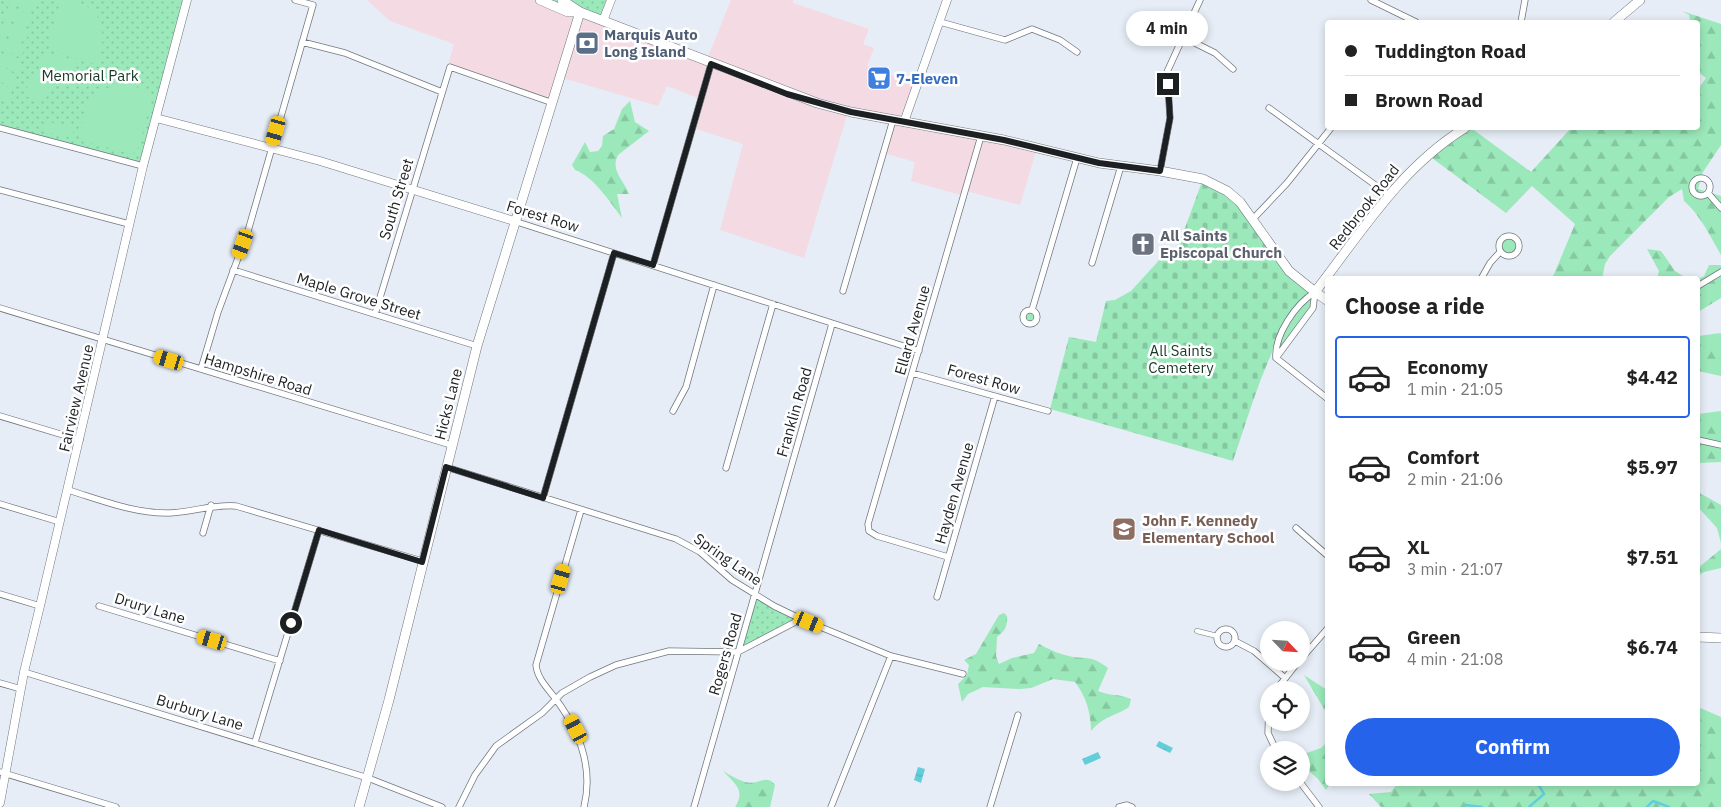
<!DOCTYPE html>
<meta charset="utf-8">
<style>
body{margin:0;font-family:"IBM Plex Sans",sans-serif;background:#f6f6f6;color:#222;height:100vh;display:flex;flex-direction:column;font-size:19px;white-space:nowrap}
*{box-sizing:border-box;margin:0}
p{font-size:16px;color:#767676}
.icon{flex:none;width:28px;height:28px;fill:none;stroke:currentColor;stroke-width:2;stroke-linecap:round;stroke-linejoin:round}
.map{position:relative;flex:1;overflow:hidden}
.sheet{position:absolute;left:1325px;top:276px;width:375px;height:510px;display:flex;flex-direction:column;background:#fff;border-radius:5px;box-shadow:0 2px 8px #0003}
.sheet>*{flex:none}
.hud{position:absolute;left:1325px;top:20px;width:375px;height:110px;border-radius:5px;box-shadow:0 2px 8px #0003;display:grid;align-content:center;height:110px;padding:0 20px;background:#fff}
.needle{width:32px;rotate:115deg}
.fabs{position:absolute;left:1260px;top:621px;display:grid;gap:10px}
.fabs a{display:grid;place-items:center;width:50px;height:50px;border-radius:50%;background:#fff;box-shadow:0 2px 8px #0003;font-size:25px}
.end{position:absolute;width:22px;height:22px;margin:-11px;border:6px solid #1d2023;background:#fff;box-shadow:0 0 0 2px #fff}
.from{border-radius:50%}
.bubble{position:absolute;height:35px;border-radius:18px;background:#fff;box-shadow:0 2px 8px #0003;font-size:16px;font-weight:800;line-height:35px;text-align:center}
.car{position:absolute;width:15px;height:30px;margin:-15px -8px;border-radius:6px;box-shadow:0 0 4px 1px #0007;background:linear-gradient(#f5c518 24%,#345 0 40%,#f5c518 0 76%,#345 0 86%,#f5c518 0)}
.hud b{display:flex;align-items:center;gap:18px;height:48px;font-size:19px}
.hud b+b{border-top:1px solid #e0e0e0}
.hud i{width:12px;height:12px;background:#222}
ul{padding:0;list-style:none}
li{display:flex;align-items:center;gap:15px;height:82px;margin:0 10px 8px;padding:0 10px;border:2px solid transparent;border-radius:5px}
li div{flex:1}
li b{display:block;font-size:19px}
li em{font-style:normal;font-weight:800}
li.selected{border-color:#2563eb}
li>.icon{width:45px;height:45px;stroke-width:1.5}
h2{padding:0 20px;font-size:22px;line-height:60px}
.button{display:flex;gap:10px;margin-top:auto;padding:10px 20px}
.button a{flex:1;height:58px;border-radius:30px;background:#2563eb;color:#fff;font-size:20px;font-weight:800;line-height:58px;text-align:center}
.map>svg:first-child{display:block}
.commercial{fill:#f4dae3}
.grass{fill:url(#grass-tufts)}
.forest{fill:url(#forest-firs)}
.cemetery{fill:url(#cemetery-stones)}
.park{fill:url(#park-dots)}
.pitch{fill:#9be8ba}
.water{fill:url(#water-ripples)}
.lines{fill:none;stroke-linecap:round;stroke-linejoin:round}
.stream{stroke:#62ceda;stroke-width:2.5}
.pedestrian-casing{stroke:#71777f;stroke-width:5.5}
.minor-casing{stroke:#71777f;stroke-width:7}
.tertiary-casing{stroke:#71777f;stroke-width:9}
.secondary-casing{stroke:#71777f;stroke-width:10}
.primary-casing{stroke:#71777f;stroke-width:10}
.pedestrian{stroke:#fff;stroke-width:4.5}
.minor{stroke:#fff;stroke-width:5.5}
.tertiary{stroke:#fff;stroke-width:8}
.secondary{stroke:#fff;stroke-width:9}
.primary{stroke:#fff;stroke-width:9}
.route{stroke:#1d2023;stroke-width:6}
.labels{text-anchor:middle;dominant-baseline:central;stroke-width:5;stroke-linejoin:round;paint-order:stroke}
.service-label{font-size:15px;font-weight:bold;fill:#4e5e75;stroke:#fff;text-anchor:start}
.park-label{font-size:15px;fill:#173926;stroke:#fff}
.shop-label{font-size:15px;font-weight:bold;fill:#366cbe;stroke:#fff;text-anchor:start}
.street-label{font-size:15px;fill:#1d2023;stroke:#fff}
.worship-label{font-size:15px;font-weight:bold;fill:#5b616d;stroke:#fff;text-anchor:start}
.education-label{font-size:15px;font-weight:bold;fill:#785e54;stroke:#fff;text-anchor:start}
</style>
<div class="map">
<svg width="1721" height="807" viewBox="0 0 1721 807">
<defs>
<pattern id="grass-tufts" width="24" height="20" patternUnits="userSpaceOnUse" patternTransform="scale(1.25)"><rect width="24" height="20" fill="#9be8ba"/><path d="M3 7l-1-3M5 7V3M7 7l1-3M15 17l-1-3M17 17v-4M19 17l1-3" fill="none" stroke="#85c7a0"/></pattern>
<pattern id="forest-firs" width="22" height="20" patternUnits="userSpaceOnUse" patternTransform="scale(1.25)"><rect width="22" height="20" fill="#9be8ba"/><path d="M5 1l3.5 6h-7zM16 11l3.5 6h-7z" fill="#85c7a0"/></pattern>
<pattern id="cemetery-stones" width="16" height="16" patternUnits="userSpaceOnUse" patternTransform="scale(1.25)"><rect width="16" height="16" fill="#9be8ba"/><path d="M2 7V4a2 2 0 0 1 4 0v3zM10 15v-3a2 2 0 0 1 4 0v3z" fill="#85c7a0"/></pattern>
<pattern id="park-dots" width="8" height="8" patternUnits="userSpaceOnUse" patternTransform="scale(1.25)"><rect width="8" height="8" fill="#9be8ba"/><path d="M2 2h.1M6 6h.1" fill="none" stroke="#85c7a0" stroke-width="1.8" stroke-linecap="round"/></pattern>
<pattern id="water-ripples" width="26" height="14" patternUnits="userSpaceOnUse" patternTransform="scale(1.25)"><rect width="26" height="14" fill="#62ceda"/><path d="M2 4q2-2 4 0t4 0M15 11q2-2 4 0t4 0" fill="none" stroke="#55b1bb"/></pattern>
</defs>
<rect width="100%" height="100%" fill="#e6edf6"/>
<path class="commercial" d="M367,0H549L706,62L731,0H793V3L869,29L863,44L874,48L867,66L917,85L904,121L1037,148L1020,205L966,191L964,196L911,181L915,162L884,153L893,120L848,112L804,258L720,230L743,144L693,128L701,99L667,86L658,106L559,77L550,102L448,65L454,44L390,21Z"/>
<path class="grass" d="M1500 246a9 9 0 1 1 18 0a9 9 0 1 1-18 0Z
M1313,295L1311,308L1277,355L1281,337L1307,299Z
M1024 317a6 6 0 1 1 12 0a6 6 0 1 1-12 0Z"/>
<path class="forest" d="M1682,11L1721,24V145L1703,172L1698,189L1721,196V255C1710,236 1701,216 1684,201L1682,189L1669,197L1610,256L1605,264L1602,279H1552L1575,224L1532,186L1506,213L1428,155L1465,128H1471L1531,172L1571,128H1698V89L1706,78L1698,72C1698,58 1698,45 1700,31H1698V22H1688L1690,20L1689,15Z
M630,101L635,122L649,131L618,155C610,171 624,180 629,194H617L622,218C611,203 593,176 575,170L572,165L585,142L590,152L598,151L602,146L603,136L614,129L622,109Z
M1647,249L1661,251L1675,271L1688,279H1657L1659,271Z
M1709,265H1721V298L1698,312V279L1704,276Z
M1721,333V376L1698,371V336Z
M1721,411V462L1698,463V414Z
M1698,492L1721,505V543L1717,528L1698,507Z
M1721,549V568L1704,572L1698,576V568Z
M1004,613L1007,616C1008,626 1004,632 997,637L996,656L999,664L1012,658L1034,653L1039,644C1047,648 1056,653 1065,655C1085,661 1089,653 1108,668L1098,691C1110,696 1120,694 1131,699L1129,707C1114,717 1105,715 1091,731C1091,713 1086,696 1075,682L1053,679L1031,688L1020,689L983,687L968,694L962,702L958,684L967,675L969,665L964,660L976,654L999,615Z
M1304,675L1327,690V714Z
M1698,707L1721,717V807H1381L1369,794L1391,792L1397,784H1698Z
M1327,742L1328,784H1330L1326,790L1318,779L1301,764V755L1321,748Z
M723,771C730,775 738,780 745,782C757,786 766,773 775,785L770,807H735C746,790 735,784 723,771Z"/>
<path class="cemetery" d="M1203,179L1227,192L1284,266L1315,292C1275,317 1249,416 1233,461L1050,409L1069,337L1096,342L1106,301L1115,300L1131,291L1163,256L1178,247Z"/>
<path class="park" d="M0,0H187L143,166L0,128Z
M549,0H611L603,21Z
M756,597L775,610L796,618L741,649Z"/>
<path class="pitch" d="M10,0H38L35,11L9,4Z
M61,0C101,0 111,32 96,64L51,50L48,41Z
M8,7L34,15L30,27L5,19Z
M4,22L30,29L26,41L0,34Z
M0,37L25,44L22,56L0,50Z
M44,52L76,60L70,84L51,79L45,102L25,96L31,74L38,75Z
M0,53L21,59L18,71L0,66Z
M0,69L17,74L13,86L0,82Z
M0,85L13,88L9,100L0,97Z
M123,85L141,88L152,96L139,147L132,154L79,140C84,108 86,88 123,85Z
M45,121L74,128L72,138L43,131Z"/>
<path class="water" d="M1159,741L1173,748L1170,753L1156,746Z
M1098,752L1101,758L1085,765L1082,759Z
M918,767L925,769L921,783L914,780Z"/>
<g class="lines">
<path class="stream" d="M1466,805L1482,807
M1529,807L1544,794L1538,784
M1647,807L1653,801L1669,807"/>
<g class="pedestrian-casing">
<path id="pedestrian" d="M1197,631L1217,636"/>
</g>
<g class="minor-casing">
<path id="minor" d="M1371,0L1416,22
M940,22L1005,40L1032,29L1060,40L1077,52
M1521,22L1525,0
M1183,37L1215,53L1233,69
M302,42L345,53L442,92
M1269,108L1389,195
M0,128L143,166
M1160,171L1170,118L1167,72L1200,0
M1692 187a9 9 0 1 1 18 0a9 9 0 1 1-18 0Z
M0,190L129,224
M1708,193L1721,208
M1253,219L1287,183L1331,128
M514,221L919,351
M1499 246a10 10 0 1 1 20 0a10 10 0 1 1-20 0Z
M1092,263L1121,166
M653,265L711,64
M233,270L477,346
M1481,279L1490,263L1500,252
M1698,286L1721,272
M843,291L893,120
M1315,292C1296,304 1274,335 1276,358L1328,399
M0,308L451,445
M1023 317a7 7 0 1 1 14 0a7 7 0 1 1-14 0Z
M1032,310L1077,158
M375,314L450,67L550,102
M1276,358L1313,308L1315,292
M201,369L218,312L248,231L313,5L295,0
M912,373L1048,411
M673,411L686,387L714,285
M0,416L80,440
M1698,440L1721,445
M446,467L676,539L700,552L732,580L774,606L801,619L891,656L963,674
M726,468L773,304
M68,490C101,500 135,514 170,513C193,512 213,504 236,506L422,561
M543,498L614,253
M0,504L60,522
M581,510L536,665C537,678 548,689 555,698C579,730 594,766 584,807
M1296,528L1328,556
M203,533L211,505
M948,557L877,536L869,531L868,524L981,136
M0,594L40,606
M937,597L995,396
M99,606L280,661
M1217 638a9 9 0 1 1 18 0a9 9 0 1 1-18 0Z
M1235,641L1254,651L1285,678
M1301,659L1328,628
M24,672L368,778L442,807
M0,683L21,689
M1276,690L1298,662
M1269,706L1268,733L1276,750
M255,742L319,530
M0,772L116,807
M1300,782L1319,807
M459,807L475,775L496,746L542,713L562,693L590,677L616,665L669,651L738,652L801,619
M694,807L832,324
M831,807L891,656
M990,807L1018,715
M1119,807L1127,805L1132,807"/>
</g>
<g class="tertiary-casing">
<path id="tertiary" d="M603,21L611,0
M156,118L320,161L514,221
M904,122L947,0
M0,803L24,672L40,606L143,166L187,0"/>
</g>
<g class="secondary-casing">
<path id="secondary" d="M1614,22L1640,0
M1328,301L1315,292C1361,233 1400,168 1465,128
M1698,637L1721,638
M359,807L389,700L477,346L580,12"/>
</g>
<g class="primary-casing">
<path id="primary" d="M540,0L568,12H580
M562,0L580,12L817,103L851,112L1004,140L1099,163L1160,171L1203,179L1227,191L1240,202L1289,271L1315,292"/>
</g>
<use href="#pedestrian" class="pedestrian"/>
<use href="#minor" class="minor"/>
<use href="#tertiary" class="tertiary"/>
<use href="#secondary" class="secondary"/>
<use href="#primary" class="primary"/>
</g>
<g class="lines">
<path class="route" d="M291,623L319,530L422,562L446,467L543,498L614,253L653,265L711,64L787,94L851,112L1004,140L1099,163L1160,171L1170,118L1168,84"/>
</g>
<defs>
<g id="bank-square" transform="scale(1.25)"><rect x="-9" y="-9" width="18" height="18" rx="4" fill="#5c6f8a" stroke="#fff"/><path d="M-6-4H6V4H-6ZM0-2.3a2.3 2.3 0 1 0 0 4.6a2.3 2.3 0 1 0 0-4.6Z" fill="#fff"/></g>
<g id="supermarket-square" transform="scale(1.25)"><rect x="-9" y="-9" width="18" height="18" rx="4" fill="#3f7fe0" stroke="#fff"/><path d="M-6-5.5h2.5l.6 2H6L4.5 2H-2.5L-4.4-4H-6ZM-1.5 3.2a1.3 1.3 0 1 0 .1 0ZM3 3.2a1.3 1.3 0 1 0 .1 0Z" fill="#fff"/></g>
<g id="church-square" transform="scale(1.25)"><rect x="-9" y="-9" width="18" height="18" rx="4" fill="#6b7280" stroke="#fff"/><path d="M-1.2-6h2.4v3.5h3.3v2.4h-3.3V6h-2.4V-.1h-3.3v-2.4h3.3Z" fill="#fff"/></g>
<g id="school-square" transform="scale(1.25)"><rect x="-9" y="-9" width="18" height="18" rx="4" fill="#8d6e63" stroke="#fff"/><path d="M0-5L7-2L0 1L-7-2ZM-4 1L0 2.5L4 1V4Q0 6-4 4Z" fill="#fff"/></g>
</defs>
<g fill-rule="evenodd">
<use href="#bank-square" x="587" y="43"/>
<use href="#supermarket-square" x="879" y="78"/>
<use href="#church-square" x="1143" y="244"/>
<use href="#school-square" x="1124" y="529"/>
</g>
<g class="labels">
<g class="service-label">
<text x="604" y="34">Marquis Auto<tspan x="604" dy="17">Long Island</tspan></text>
</g>
<g class="park-label">
<text x="90" y="75">Memorial Park</text>
<text x="1181" y="350">All Saints<tspan x="1181" dy="17">Cemetery</tspan></text>
</g>
<g class="shop-label">
<text x="896" y="78">7-Eleven</text>
</g>
<g class="street-label">
<text transform="translate(396 199) rotate(-73)">South Street</text>
<text transform="translate(1364 207) rotate(-52)">Redbrook Road</text>
<text transform="translate(543 216) rotate(17)">Forest Row</text>
<text transform="translate(359 296) rotate(17)">Maple Grove Street</text>
<text transform="translate(912 330) rotate(-74)">Ellard Avenue</text>
<text transform="translate(258 374) rotate(17)">Hampshire Road</text>
<text transform="translate(984 379) rotate(16)">Forest Row</text>
<text transform="translate(76 398) rotate(-77)">Fairview Avenue</text>
<text transform="translate(448 404) rotate(-76)">Hicks Lane</text>
<text transform="translate(794 412) rotate(-74)">Franklin Road</text>
<text transform="translate(954 493) rotate(-74)">Hayden Avenue</text>
<text transform="translate(728 559) rotate(35)">Spring Lane</text>
<text transform="translate(150 608) rotate(17)">Drury Lane</text>
<text transform="translate(725 654) rotate(-74)">Rogers Road</text>
<text transform="translate(200 712) rotate(17)">Burbury Lane</text>
</g>
<g class="worship-label">
<text x="1160" y="235">All Saints<tspan x="1160" dy="17">Episcopal Church</tspan></text>
</g>
<g class="education-label">
<text x="1142" y="520">John F. Kennedy<tspan x="1142" dy="17">Elementary School</tspan></text>
</g>
</g>
</svg>
<div class="fabs">
<a><svg class="needle" viewBox="-14 -14 28 28"><path d="M0-13l5 13h-10z" fill="#e53935"/><path d="M0 13l5-13h-10z" fill="#767676"/></svg></a>
<a><svg class="icon" aria-label="locate" viewBox="0 0 24 24"><circle cx="12" cy="12" r="6"/><path d="M12 2v4M12 18v4M2 12h4M18 12h4"/></svg></a>
<a><svg class="icon" aria-label="layers" viewBox="0 0 24 24"><path d="M12 4l9 5-9 5-9-5zM3 14l9 5 9-5"/></svg></a>
</div>
<i class="end from" style="left:291px;top:623px"></i>
<i class="end" style="left:1168px;top:84px"></i>
<div class="bubble" style="left:1126px;top:11px;width:82px">4 min</div>
<i class="car" style="left:276px;top:131px;rotate:196deg"></i>
<i class="car" style="left:243px;top:244px;rotate:200deg"></i>
<i class="car" style="left:169px;top:360px;rotate:287deg"></i>
<i class="car" style="left:561px;top:579px;rotate:16deg"></i>
<i class="car" style="left:809px;top:622px;rotate:112deg"></i>
<i class="car" style="left:212px;top:640px;rotate:287deg"></i>
<i class="car" style="left:576px;top:729px;rotate:332deg"></i>
<div class="hud">
<b><i class="from"></i>Tuddington Road</b>
<b><i></i>Brown Road</b>
</div>
<section class="sheet">
<h2>Choose a ride</h2>
<ul>
<li class="selected"><svg class="icon" aria-label="car" viewBox="0 0 24 24"><path d="M5 17H2v-5l4-1 3-4h7l3 4 3 1v5h-3M9 17h6M6 11h13"/><circle cx="7" cy="17" r="2"/><circle cx="17" cy="17" r="2"/></svg><div><b>Economy</b><p>1 min · 21:05</p></div><em>$4.42</em></li>
<li><svg class="icon" aria-label="car" viewBox="0 0 24 24"><path d="M5 17H2v-5l4-1 3-4h7l3 4 3 1v5h-3M9 17h6M6 11h13"/><circle cx="7" cy="17" r="2"/><circle cx="17" cy="17" r="2"/></svg><div><b>Comfort</b><p>2 min · 21:06</p></div><em>$5.97</em></li>
<li><svg class="icon" aria-label="car" viewBox="0 0 24 24"><path d="M5 17H2v-5l4-1 3-4h7l3 4 3 1v5h-3M9 17h6M6 11h13"/><circle cx="7" cy="17" r="2"/><circle cx="17" cy="17" r="2"/></svg><div><b>XL</b><p>3 min · 21:07</p></div><em>$7.51</em></li>
<li><svg class="icon" aria-label="car" viewBox="0 0 24 24"><path d="M5 17H2v-5l4-1 3-4h7l3 4 3 1v5h-3M9 17h6M6 11h13"/><circle cx="7" cy="17" r="2"/><circle cx="17" cy="17" r="2"/></svg><div><b>Green</b><p>4 min · 21:08</p></div><em>$6.74</em></li>
</ul>
<div class="button"><a>Confirm</a></div>
</section>
</div>
